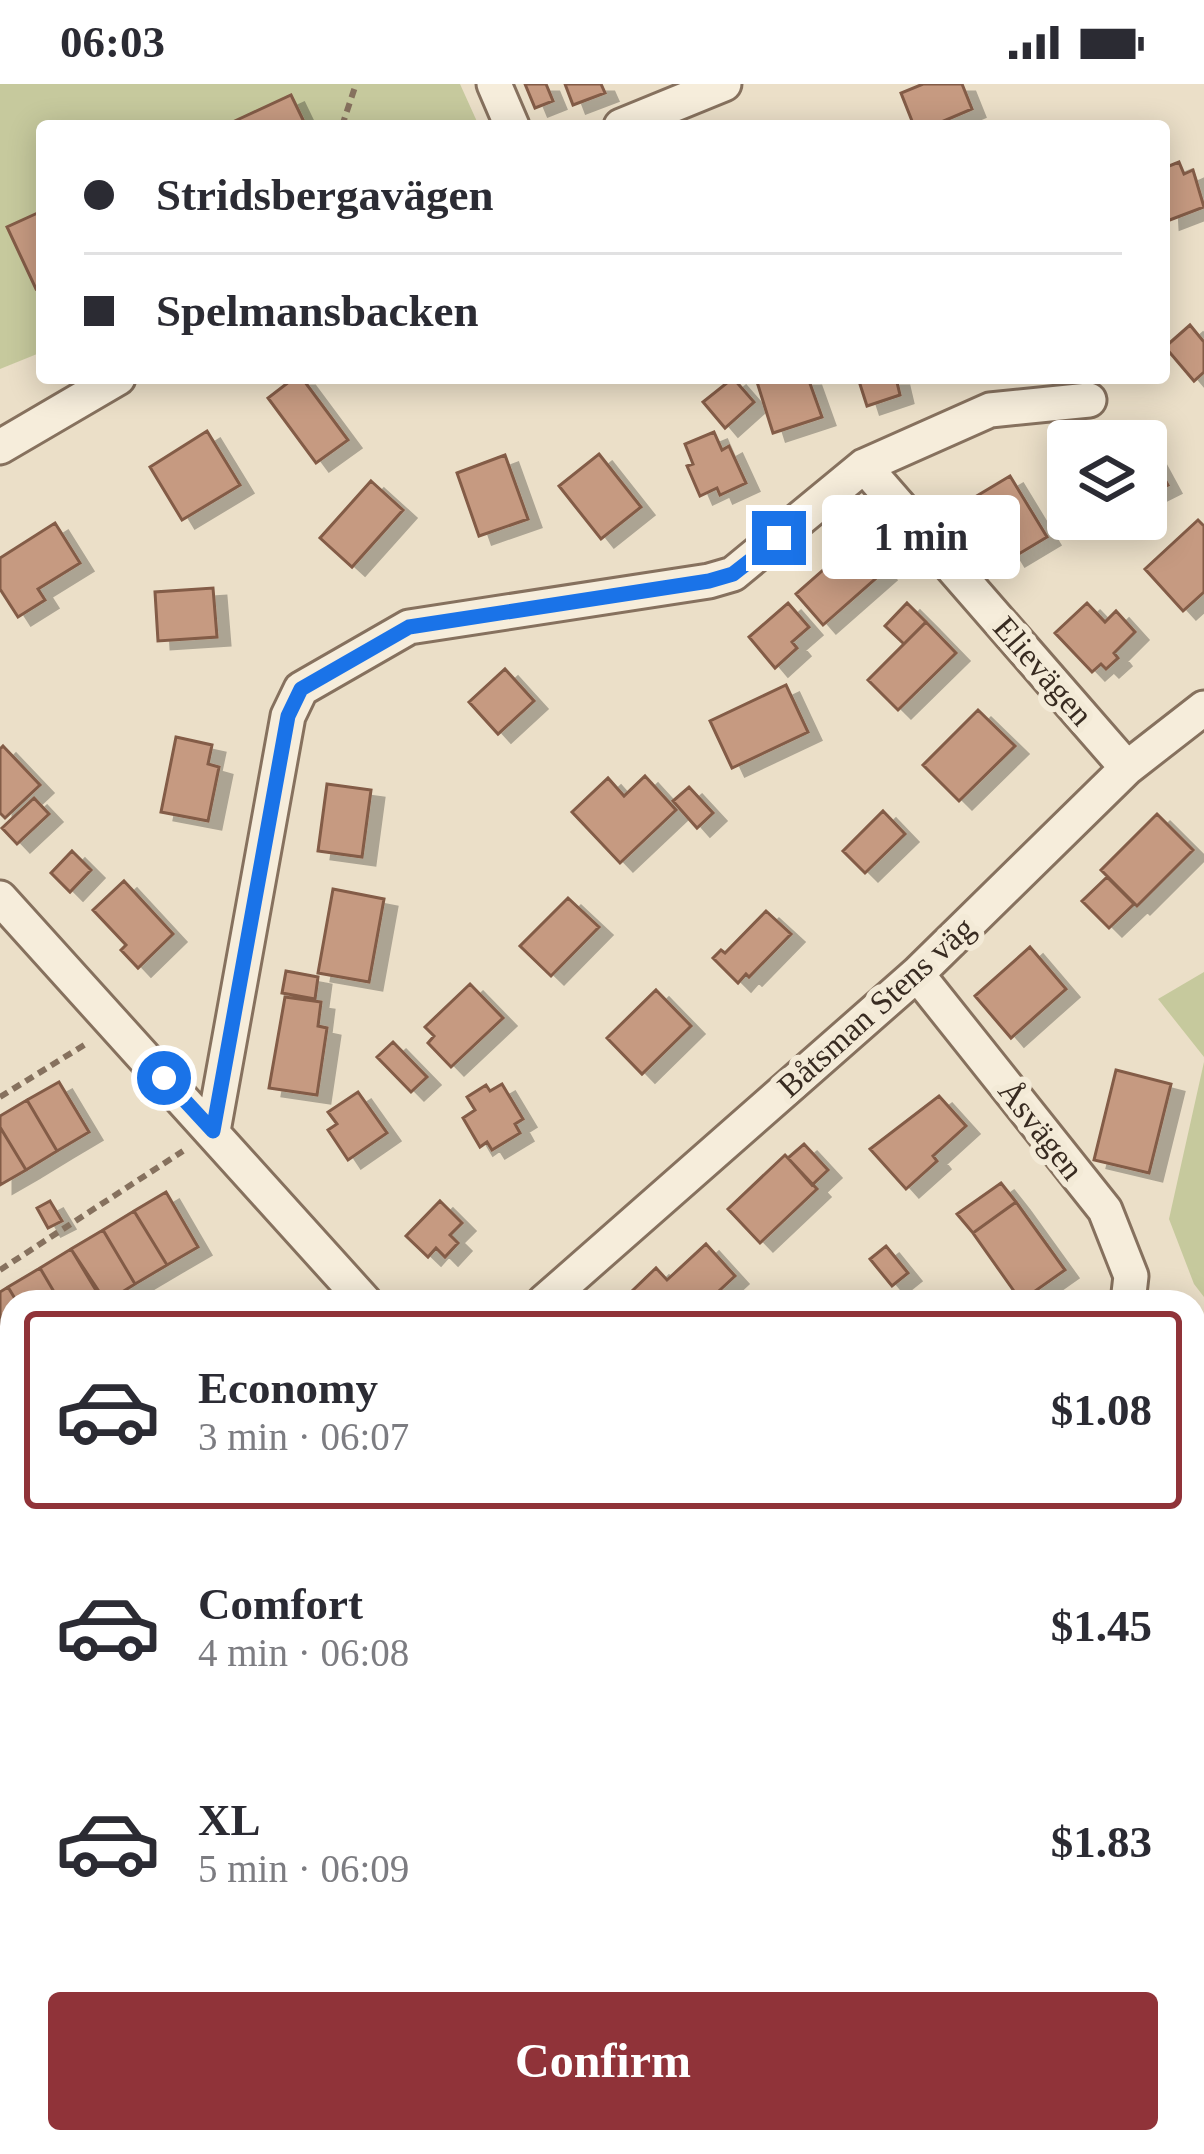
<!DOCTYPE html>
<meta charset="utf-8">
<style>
body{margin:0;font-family:Georgia,serif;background:#f7f7f7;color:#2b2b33;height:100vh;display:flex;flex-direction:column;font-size:45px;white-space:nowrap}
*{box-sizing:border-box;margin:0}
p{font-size:39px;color:#7c7c81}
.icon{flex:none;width:66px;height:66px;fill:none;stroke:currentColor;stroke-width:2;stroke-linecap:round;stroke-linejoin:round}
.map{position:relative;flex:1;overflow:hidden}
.details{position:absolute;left:0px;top:1206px;width:1206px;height:864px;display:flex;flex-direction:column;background:#fff;border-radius:36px 36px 0 0;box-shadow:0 6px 30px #0003}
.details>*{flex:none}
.guide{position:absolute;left:36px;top:36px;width:1134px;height:264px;border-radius:12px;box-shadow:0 6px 30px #0003;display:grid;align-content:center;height:264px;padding:0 48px;background:#fff}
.controls{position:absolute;left:1047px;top:336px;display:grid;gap:24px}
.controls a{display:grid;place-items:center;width:120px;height:120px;border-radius:12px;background:#fff;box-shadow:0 6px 30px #0003;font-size:60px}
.end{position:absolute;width:54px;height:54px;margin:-27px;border:15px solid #1a73e8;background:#fff;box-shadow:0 0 0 6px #fff}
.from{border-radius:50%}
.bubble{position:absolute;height:84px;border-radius:12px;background:#fff;box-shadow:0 6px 30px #0003;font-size:39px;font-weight:700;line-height:84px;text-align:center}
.guide b{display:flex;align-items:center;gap:42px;height:114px;font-size:45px}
.guide b+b{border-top:3px solid #e1e1e2}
.guide i{width:30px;height:30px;background:#2b2b33}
ul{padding:21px 0 0;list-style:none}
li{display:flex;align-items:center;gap:36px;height:198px;margin:0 24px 18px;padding:0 24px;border:6px solid transparent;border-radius:12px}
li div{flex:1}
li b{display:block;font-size:45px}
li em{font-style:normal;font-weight:700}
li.on{border-color:#903339}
li>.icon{width:108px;height:108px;stroke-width:1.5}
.primary-button{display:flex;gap:24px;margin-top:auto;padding:24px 48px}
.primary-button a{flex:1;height:138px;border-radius:12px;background:#903339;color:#fff;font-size:48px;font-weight:700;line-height:138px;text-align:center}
.status{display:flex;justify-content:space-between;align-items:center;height:84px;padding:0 60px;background:#fff;direction:ltr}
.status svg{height:33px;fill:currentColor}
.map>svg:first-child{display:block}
.green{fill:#c6c99d}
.building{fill:#c69a81;stroke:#835b46;stroke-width:3;filter:url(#shadow)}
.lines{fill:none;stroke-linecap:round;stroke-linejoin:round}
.minor-casing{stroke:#86715e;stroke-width:39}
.path{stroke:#86715e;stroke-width:6;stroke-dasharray:9 6;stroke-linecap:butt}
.minor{stroke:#f6eddb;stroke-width:33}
.route{stroke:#1a73e8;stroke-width:15}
.labels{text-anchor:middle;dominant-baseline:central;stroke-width:12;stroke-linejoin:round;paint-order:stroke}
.street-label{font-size:33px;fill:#382b21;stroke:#f3ead7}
</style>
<div class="status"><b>06:03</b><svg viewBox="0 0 49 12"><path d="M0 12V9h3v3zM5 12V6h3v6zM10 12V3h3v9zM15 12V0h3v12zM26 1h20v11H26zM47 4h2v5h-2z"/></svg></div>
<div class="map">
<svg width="1204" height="2070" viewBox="0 0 1204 2070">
<defs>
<filter id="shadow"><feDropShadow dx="13" dy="8" stdDeviation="0" flood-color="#0004"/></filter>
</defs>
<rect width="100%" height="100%" fill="#ebdfc8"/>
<path class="green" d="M0,0H460L479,42H42V268L0,285Z
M1204,888V973L1158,915Z
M1204,978V1213L1194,1200L1169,1135Z
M1194,1526L1204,1527V1702L1194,1695Z"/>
<path class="building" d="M525,0H546L553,17L535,24Z
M565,0H601L605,9L573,21Z
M923,0H962L972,25L932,42H914L901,9Z
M291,11L306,42H224Z
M1179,78L1184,90L1193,86L1204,123L1167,137L1164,84Z
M42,127V202L36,205L7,143Z
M1190,241L1204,258V288L1194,297L1165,263Z
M294,294H302L348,356L316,379L268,314Z
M733,294L754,318L725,344L703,318Z
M768,294H808L822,333L773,349L757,298Z
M858,294H896L900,311L867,322Z
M207,347L240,401L182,436L150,383Z
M714,348L722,366L729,362L746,399L720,411L717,404L700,412L687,382L693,380L685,360Z
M1150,368L1168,401L1146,412V371Z
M599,370L641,423L601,455L559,402Z
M505,371L528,435L479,452L457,389Z
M1010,392L1047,453L1012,474L975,413Z
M371,397L403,426L352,483L320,454Z
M1198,436L1204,442V508L1183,527L1145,485Z
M55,439L80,479L38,505L45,516L18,533L0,505V474Z
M856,457L883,488L823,541L796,510Z
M213,504L217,553L158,557L155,508Z
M788,519L809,543L792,558L797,564L775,584L749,553Z
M907,519L926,538L904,560L885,542Z
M1087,519L1105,538L1116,527L1135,548L1114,569L1118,574L1106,585L1101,580L1092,588L1055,549Z
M926,538L956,569L898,626L868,596Z
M505,585L534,617L498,650L469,618Z
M786,601L808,648L732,684L710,637Z
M978,626L1015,662L959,717L923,681Z
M176,653L212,661L208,680L219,683L208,737L161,728Z
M3,662L40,701L5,734L0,729V665Z
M645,692L676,726L620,779L572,728L608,694L624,712Z
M327,700L371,706L362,773L318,767Z
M689,703L713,729L697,744L673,717Z
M34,714L49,730L17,760L2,744Z
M883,727L905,750L865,789L843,767Z
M1157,730L1193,766L1137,822L1101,786Z
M72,767L91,786L70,808L51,789Z
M1107,793L1134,820L1109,844L1082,817Z
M124,797L173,850L138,884L121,866L126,861L93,826Z
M333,805L384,815L369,898L318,889Z
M568,814L599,843L551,892L520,862Z
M766,827L791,850L749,893L746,890L738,899L713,874L721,866L725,869Z
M1030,863L1066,905L1011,954L975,912Z
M286,887L318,893L315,915L282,909Z
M470,900L503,934L451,983L428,959L434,952L425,943Z
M656,906L691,942L642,990L607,954Z
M285,913L321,918L318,942L327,944L317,1011L269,1004Z
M393,958L427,993L411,1008L377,973Z
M1116,986L1171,1000L1149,1089L1094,1076Z
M59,998L89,1048L57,1067L27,1016Z
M502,1000L523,1035L515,1040L520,1049L492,1066L487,1058L480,1063L463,1034L475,1026L467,1013L486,1001L490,1007Z
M358,1008L387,1049L348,1076L328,1046L337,1040L328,1028Z
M939,1012L966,1042L933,1072L937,1077L906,1105L870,1065Z
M27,1016L57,1067L26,1086L0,1043V1032Z
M0,1043L26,1086L0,1101Z
M804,1060L828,1086L812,1101L788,1074Z
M785,1071L817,1105L760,1159L728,1125Z
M1001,1099L1016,1118L973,1149L957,1130Z
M166,1108L198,1163L167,1181L134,1127Z
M50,1117L62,1137L48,1144L37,1124Z
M440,1117L462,1139L450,1151L458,1159L445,1173L436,1164L428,1173L406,1152Z
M1016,1118L1065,1186L1021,1217L973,1149Z
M134,1127L167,1181L135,1200L103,1146Z
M103,1146L135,1200L106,1218L71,1165Z
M706,1160L735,1192L707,1218H639L630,1209L656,1184L667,1196Z
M886,1162L908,1189L892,1202L870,1175Z
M71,1165L103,1218H60L40,1184Z
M40,1184L60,1218H17L8,1203Z
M8,1203L17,1218H12L9,1276L0,1261V1208Z
M10,1385L12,1464L0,1471V1387Z
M1194,2023L1204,2031L1201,2070H1166L1150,2058H1194Z
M0,2033L12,2038V2058H16L11,2070H0Z
M417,2058H493L490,2070H454Z
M535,2058H601L611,2061L609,2070H531Z
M689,2058H744L732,2070H701Z"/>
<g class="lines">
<g class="minor-casing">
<path id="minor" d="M494,0L512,42
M621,42L724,0
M0,363L118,294
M864,382L1127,684
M0,814L365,1218
M917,890L1105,1126L1131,1192L1128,1218
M213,1047L288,632L301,605L409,543L709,497L733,490L864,382L990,326L1089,316
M544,1218L917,890L1127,684L1204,624
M0,1587L12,1606
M1194,1720L1204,1727
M1194,1867L1204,1858
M322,2058L335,2070
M978,2070L990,2058"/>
</g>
<path class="path" d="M342,42L356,0
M0,1013L89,958
M0,1186L183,1067"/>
<use href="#minor" class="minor"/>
</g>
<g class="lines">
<path class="route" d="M164,994L213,1047L288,632L301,605L409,543L709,497L733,490L779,454"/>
</g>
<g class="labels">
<g class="street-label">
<text transform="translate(1043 587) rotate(49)">Elievägen</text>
<text transform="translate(876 923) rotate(-42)">Båtsman Stens väg</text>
<text transform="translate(1041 1046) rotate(52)">Åsvägen</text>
</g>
</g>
</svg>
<div class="controls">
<a><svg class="icon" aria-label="layers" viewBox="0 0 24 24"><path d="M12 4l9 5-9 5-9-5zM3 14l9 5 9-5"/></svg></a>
</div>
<i class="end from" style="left:164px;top:994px"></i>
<i class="end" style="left:779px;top:454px"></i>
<div class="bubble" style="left:822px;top:411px;width:198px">1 min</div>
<div class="guide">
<b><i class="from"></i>Stridsbergavägen</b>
<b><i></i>Spelmansbacken</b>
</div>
<section class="details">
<ul>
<li class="on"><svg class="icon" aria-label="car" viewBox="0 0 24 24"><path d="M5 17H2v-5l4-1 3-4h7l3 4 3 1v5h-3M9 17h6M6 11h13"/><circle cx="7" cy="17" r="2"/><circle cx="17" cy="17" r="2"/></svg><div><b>Economy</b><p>3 min · 06:07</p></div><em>$1.08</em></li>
<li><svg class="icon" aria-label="car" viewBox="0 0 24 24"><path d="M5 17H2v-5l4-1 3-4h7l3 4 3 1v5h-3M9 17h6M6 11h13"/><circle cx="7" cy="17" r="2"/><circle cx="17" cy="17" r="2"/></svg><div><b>Comfort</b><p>4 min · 06:08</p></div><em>$1.45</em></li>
<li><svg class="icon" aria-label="car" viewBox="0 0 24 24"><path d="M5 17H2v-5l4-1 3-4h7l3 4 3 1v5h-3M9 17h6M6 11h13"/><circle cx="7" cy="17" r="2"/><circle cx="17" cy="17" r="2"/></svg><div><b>XL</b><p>5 min · 06:09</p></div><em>$1.83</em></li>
</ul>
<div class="primary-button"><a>Confirm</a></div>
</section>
</div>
